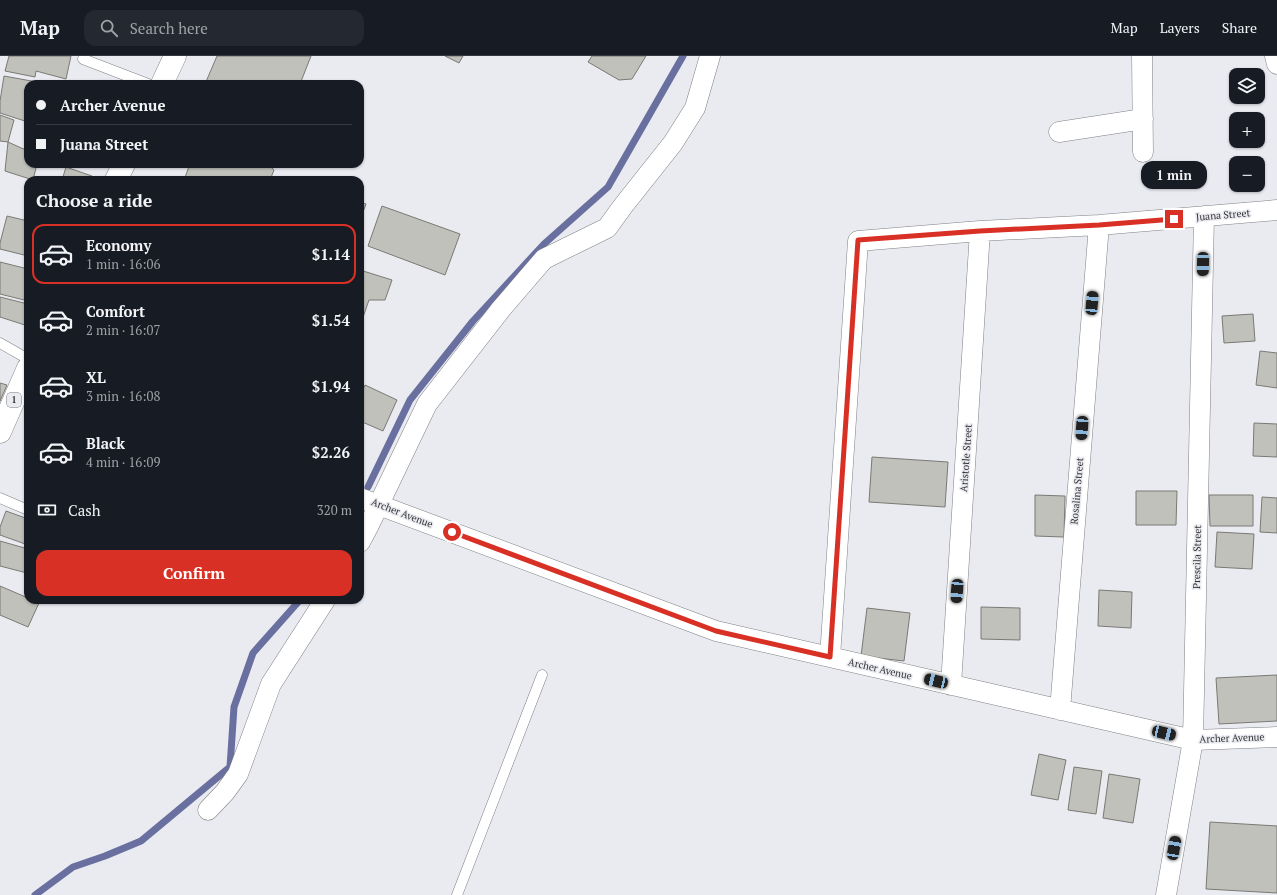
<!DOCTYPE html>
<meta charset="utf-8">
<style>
body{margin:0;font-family:"PT Serif",serif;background:#242831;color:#f1f3f6;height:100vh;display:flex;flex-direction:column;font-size:15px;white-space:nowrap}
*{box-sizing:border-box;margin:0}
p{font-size:13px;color:#9ea1a6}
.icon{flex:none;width:22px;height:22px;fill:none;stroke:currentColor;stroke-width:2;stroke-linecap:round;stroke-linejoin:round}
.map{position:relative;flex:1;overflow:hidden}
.sheet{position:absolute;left:24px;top:120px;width:340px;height:428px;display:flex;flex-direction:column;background:#171b24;border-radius:12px;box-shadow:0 1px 3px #0004}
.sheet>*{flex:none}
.guide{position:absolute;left:24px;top:24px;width:340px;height:88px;border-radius:12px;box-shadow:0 1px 3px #0004;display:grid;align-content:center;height:88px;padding:0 12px;background:#171b24}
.buttons{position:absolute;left:1229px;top:12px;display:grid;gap:8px}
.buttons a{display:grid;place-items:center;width:36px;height:36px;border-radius:8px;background:#171b24;box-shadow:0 1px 3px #0004;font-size:20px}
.end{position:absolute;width:18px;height:18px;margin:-9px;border:5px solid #d93025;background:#fff;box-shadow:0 0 0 2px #fff}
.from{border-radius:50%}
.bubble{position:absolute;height:28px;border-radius:12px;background:#171b24;box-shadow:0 1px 3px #0004;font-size:13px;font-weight:700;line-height:28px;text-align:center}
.car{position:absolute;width:12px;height:24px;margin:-12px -6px;border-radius:5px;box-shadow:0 0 3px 1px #0007;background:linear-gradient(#222 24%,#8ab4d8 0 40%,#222 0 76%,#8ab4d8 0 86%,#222 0)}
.guide b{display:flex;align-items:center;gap:14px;height:38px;font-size:15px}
.guide b+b{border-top:1px solid #363941}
.guide i{width:10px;height:10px;background:#f1f3f6}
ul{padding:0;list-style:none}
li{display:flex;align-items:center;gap:12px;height:60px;margin:0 8px 6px;padding:0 4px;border:2px solid transparent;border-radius:12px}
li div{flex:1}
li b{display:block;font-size:15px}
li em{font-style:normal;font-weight:700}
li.selected{border-color:#d93025}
li>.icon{width:36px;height:36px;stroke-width:1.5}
h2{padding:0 12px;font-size:18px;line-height:48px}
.pay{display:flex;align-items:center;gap:10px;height:44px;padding:0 12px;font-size:15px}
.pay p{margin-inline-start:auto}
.primary-button{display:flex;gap:8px;margin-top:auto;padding:8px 12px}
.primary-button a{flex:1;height:46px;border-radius:12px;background:#d93025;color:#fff;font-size:16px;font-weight:700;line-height:46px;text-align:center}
header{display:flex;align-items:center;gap:24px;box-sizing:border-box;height:56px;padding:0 20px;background:#171b24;border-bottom:1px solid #363941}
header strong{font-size:19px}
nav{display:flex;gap:22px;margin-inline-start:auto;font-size:14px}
.search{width:280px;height:36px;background:#242831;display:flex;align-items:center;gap:10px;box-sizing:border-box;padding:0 14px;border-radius:12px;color:#9ea1a6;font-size:15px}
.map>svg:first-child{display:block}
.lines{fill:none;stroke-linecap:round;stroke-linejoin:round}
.stream{stroke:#6970a0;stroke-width:7}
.building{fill:#c1c1bb;stroke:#7a7974}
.service-casing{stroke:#7f8085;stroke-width:11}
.minor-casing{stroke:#7f8085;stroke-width:21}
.trunk-casing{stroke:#7f8085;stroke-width:23}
.service{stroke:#fff;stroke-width:10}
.minor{stroke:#fff;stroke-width:20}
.trunk{stroke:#fff;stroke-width:22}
.route{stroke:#d93025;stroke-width:5}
.labels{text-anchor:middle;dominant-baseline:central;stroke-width:3;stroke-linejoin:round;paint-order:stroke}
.shield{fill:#eaebf1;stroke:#6b6b6e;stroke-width:1}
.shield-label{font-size:9px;font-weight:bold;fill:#343436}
.street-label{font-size:10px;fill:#343436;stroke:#eaebf1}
</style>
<header>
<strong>Map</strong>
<div class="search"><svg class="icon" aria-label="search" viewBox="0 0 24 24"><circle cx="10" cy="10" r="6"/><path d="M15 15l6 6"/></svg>Search here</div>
<nav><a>Map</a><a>Layers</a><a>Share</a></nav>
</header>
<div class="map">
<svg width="1277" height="839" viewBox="0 0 1277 839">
<rect width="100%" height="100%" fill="#eaebf1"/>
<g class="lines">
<path class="stream" d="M368,431L410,344L473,265L544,188L608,131L683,0
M35,839L73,811L105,800L141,785L230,711L234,651L253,597L300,544"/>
</g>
<path class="building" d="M9,0H71L66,23L36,15L35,21L5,15Z
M217,0H311L300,28H205Z
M445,0H463L459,7Z
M592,0H646L632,23L619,24L588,6Z
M4,20L48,28H28V66L0,57V45Z
M0,59L14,64L8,86L0,85Z
M8,86L28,95V108H37L33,124L5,115Z
M190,108H268L274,114L270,124H184Z
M66,111L92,120L90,124H62Z
M360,146L366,148L360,164Z
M382,150L460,178L445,219L368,190Z
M7,160L28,165V200L0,193V187Z
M0,206L28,213V245L0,238Z
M360,214L392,224L385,244H369L361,267H360Z
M0,241L28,248V270L0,261Z
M1253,258L1255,285L1224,287L1222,260Z
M1260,295L1277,297V332L1256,329Z
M0,327L7,329L0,345Z
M365,329L397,344L383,375L360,365V340Z
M1254,367L1277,368V401L1253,400Z
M872,401L948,406L945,451L869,446Z
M1136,435H1177L1176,469H1136Z
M1035,439L1065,440L1064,481L1035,480Z
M1209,439H1253V470H1210Z
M1262,441L1277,442V477L1260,476Z
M6,455L28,463V489L0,479V471Z
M1217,476L1254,478L1252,513L1215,511Z
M0,485L28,493V512L27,517L0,510Z
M0,530L28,542V544H32L39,547L28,571L0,559Z
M1099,534L1132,536L1131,572L1098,570Z
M981,551L1020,552V584L981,583Z
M867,552L910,557L904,605L861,600Z
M1277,619V665L1219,668L1216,622Z
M1039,698L1066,704L1058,744L1031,739Z
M1074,711L1102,715L1096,758L1068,754Z
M1109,718L1140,723L1133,767L1103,762Z
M1210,766L1277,770V837L1206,833Z"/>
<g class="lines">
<g class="service-casing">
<path id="service" d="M83,3L148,28
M0,287L28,303
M0,442L28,454
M457,839L542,619"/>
</g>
<g class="minor-casing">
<path id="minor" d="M1142,0L1143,96
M1275,0L1277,8
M1059,76L1143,63
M360,442L716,575L1193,684L1277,681
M360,486L369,469L427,348L501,253L544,203L607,172L623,150L673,87L695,52L710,0
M830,601L858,185L980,175L1099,169L1277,154
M951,629L980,175
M1060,654L1099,169
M208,754L225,736L238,718L271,628L325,544
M1166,839L1193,684L1204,160"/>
</g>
<g class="trunk-casing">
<path id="trunk" d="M162,28L175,0
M116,124L124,108
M0,376L28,312"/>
</g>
<use href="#service" class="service"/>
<use href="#minor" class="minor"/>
<use href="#trunk" class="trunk"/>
</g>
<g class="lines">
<path class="route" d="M452,476L716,575L830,601L858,184L980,175L1099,169L1174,163"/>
</g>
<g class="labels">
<rect class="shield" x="7" y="337" width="14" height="14" rx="3"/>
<g class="shield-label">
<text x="14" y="344">1</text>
</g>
<g class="street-label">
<text transform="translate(1223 159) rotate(-5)">Juana Street</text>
<text transform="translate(966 402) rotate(-86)">Aristotle Street</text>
<text transform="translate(1077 435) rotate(-85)">Rosalina Street</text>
<text transform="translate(402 457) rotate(21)">Archer Avenue</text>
<text transform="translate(1197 501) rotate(-89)">Prescila Street</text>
<text transform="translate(880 613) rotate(13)">Archer Avenue</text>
<text transform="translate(1232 682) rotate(-2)">Archer Avenue</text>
</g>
</g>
</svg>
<div class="buttons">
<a><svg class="icon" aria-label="layers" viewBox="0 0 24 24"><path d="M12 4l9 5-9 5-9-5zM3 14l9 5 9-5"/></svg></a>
<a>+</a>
<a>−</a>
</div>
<i class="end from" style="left:452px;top:476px"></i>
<i class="end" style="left:1174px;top:163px"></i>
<div class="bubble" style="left:1141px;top:105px;width:66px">1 min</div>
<i class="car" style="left:1203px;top:208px;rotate:181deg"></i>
<i class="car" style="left:1092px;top:247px;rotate:5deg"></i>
<i class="car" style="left:1082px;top:372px;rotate:184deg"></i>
<i class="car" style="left:957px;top:535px;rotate:184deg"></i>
<i class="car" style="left:936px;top:625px;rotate:283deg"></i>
<i class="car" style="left:1164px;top:677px;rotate:103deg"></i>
<i class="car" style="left:1174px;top:792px;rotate:10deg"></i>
<div class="guide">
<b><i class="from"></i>Archer Avenue</b>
<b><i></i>Juana Street</b>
</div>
<section class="sheet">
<h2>Choose a ride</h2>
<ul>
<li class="selected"><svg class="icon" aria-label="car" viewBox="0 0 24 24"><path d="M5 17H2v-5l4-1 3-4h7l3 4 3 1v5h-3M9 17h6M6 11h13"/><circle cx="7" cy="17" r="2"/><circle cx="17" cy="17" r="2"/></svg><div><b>Economy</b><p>1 min · 16:06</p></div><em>$1.14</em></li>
<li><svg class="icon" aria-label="car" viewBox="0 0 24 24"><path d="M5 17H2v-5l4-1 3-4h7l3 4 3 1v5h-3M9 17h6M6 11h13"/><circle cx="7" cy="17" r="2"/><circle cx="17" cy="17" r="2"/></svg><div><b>Comfort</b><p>2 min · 16:07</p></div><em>$1.54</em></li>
<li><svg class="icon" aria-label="car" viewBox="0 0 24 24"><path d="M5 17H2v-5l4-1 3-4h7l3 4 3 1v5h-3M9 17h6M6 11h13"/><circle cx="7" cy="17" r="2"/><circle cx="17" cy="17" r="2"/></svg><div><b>XL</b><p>3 min · 16:08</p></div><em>$1.94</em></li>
<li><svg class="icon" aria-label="car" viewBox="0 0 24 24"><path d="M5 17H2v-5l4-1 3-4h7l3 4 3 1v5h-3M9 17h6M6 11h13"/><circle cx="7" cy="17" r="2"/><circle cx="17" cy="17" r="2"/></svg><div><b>Black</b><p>4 min · 16:09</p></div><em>$2.26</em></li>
</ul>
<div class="pay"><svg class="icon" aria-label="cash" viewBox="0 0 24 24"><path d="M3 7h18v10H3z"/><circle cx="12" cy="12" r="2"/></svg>Cash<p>320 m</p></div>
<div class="primary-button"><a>Confirm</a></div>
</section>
</div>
